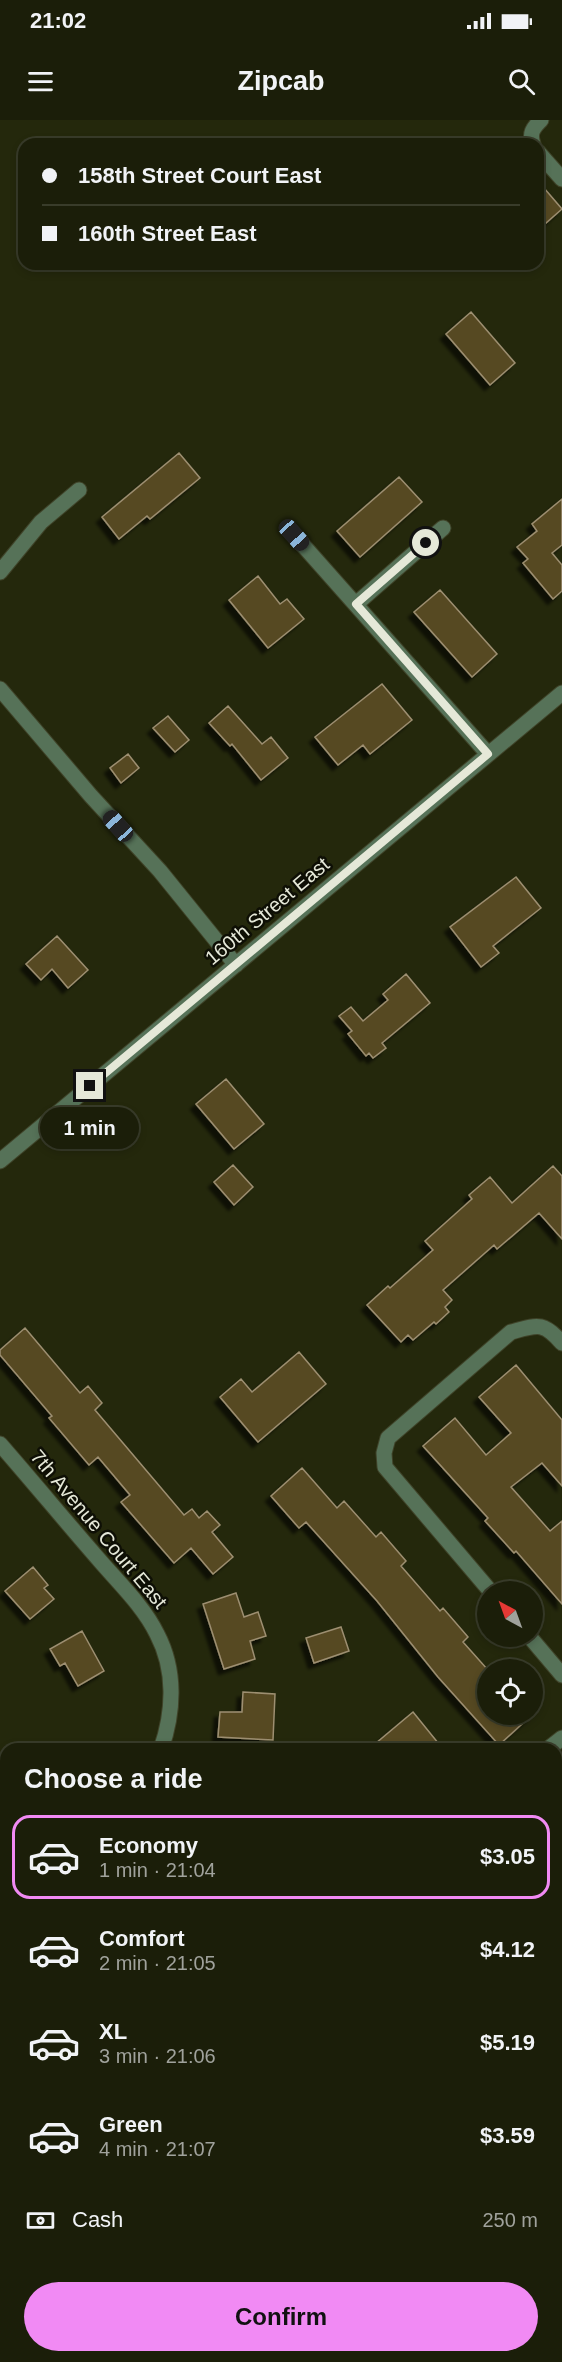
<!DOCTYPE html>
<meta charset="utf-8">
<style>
body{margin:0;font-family:Helvetica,sans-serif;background:#282b17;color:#f1f3f6;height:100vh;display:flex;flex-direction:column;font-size:22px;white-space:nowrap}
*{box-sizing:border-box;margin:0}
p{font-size:20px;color:#a0a29c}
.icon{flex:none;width:33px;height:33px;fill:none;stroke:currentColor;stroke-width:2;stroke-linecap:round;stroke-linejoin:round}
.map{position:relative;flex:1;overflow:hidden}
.drawer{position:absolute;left:0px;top:1623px;width:562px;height:620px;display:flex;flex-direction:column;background:#1b1e09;border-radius:18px 18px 0 0;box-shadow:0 3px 9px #0003,0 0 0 2px #393c2a}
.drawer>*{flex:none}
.top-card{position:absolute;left:18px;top:18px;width:526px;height:132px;border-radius:18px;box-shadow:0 3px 9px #0003,0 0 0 2px #393c2a;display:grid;align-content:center;height:132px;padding:0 24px;background:#1b1e09}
.needle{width:39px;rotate:319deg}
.buttons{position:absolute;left:477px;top:1461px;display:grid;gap:12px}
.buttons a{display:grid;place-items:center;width:66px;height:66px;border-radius:50%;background:#1b1e09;box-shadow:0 3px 9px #0003,0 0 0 2px #393c2a;font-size:30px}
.end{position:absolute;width:27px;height:27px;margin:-14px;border:8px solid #e5e8d8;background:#111;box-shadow:0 0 0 3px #111}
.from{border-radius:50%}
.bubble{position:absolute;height:42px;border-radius:21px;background:#1b1e09;box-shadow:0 3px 9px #0003,0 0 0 2px #393c2a;font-size:20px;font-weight:700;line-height:42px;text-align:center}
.car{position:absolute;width:18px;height:36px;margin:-18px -9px;border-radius:8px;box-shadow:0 0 4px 2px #0007;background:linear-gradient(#222 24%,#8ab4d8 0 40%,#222 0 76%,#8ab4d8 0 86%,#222 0)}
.top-card b{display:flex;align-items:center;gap:21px;height:57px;font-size:22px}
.top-card b+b{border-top:2px solid #393c2a}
.top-card i{width:15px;height:15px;background:#f1f3f6}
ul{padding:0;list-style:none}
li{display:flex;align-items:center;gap:18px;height:84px;margin:0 12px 9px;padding:0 12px;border:3px solid transparent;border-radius:18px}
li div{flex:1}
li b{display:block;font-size:22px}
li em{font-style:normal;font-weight:700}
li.active{border-color:#f18af4}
li>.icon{width:54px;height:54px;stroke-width:1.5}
h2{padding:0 24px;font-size:27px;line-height:72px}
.pay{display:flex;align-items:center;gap:15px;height:66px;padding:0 24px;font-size:22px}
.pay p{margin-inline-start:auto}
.action{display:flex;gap:12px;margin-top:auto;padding:12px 24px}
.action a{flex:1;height:69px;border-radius:36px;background:#f18af4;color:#111;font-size:24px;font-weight:700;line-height:69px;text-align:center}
.status{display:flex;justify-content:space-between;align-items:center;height:42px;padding:0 30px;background:#1b1e09;direction:ltr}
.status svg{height:16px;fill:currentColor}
header{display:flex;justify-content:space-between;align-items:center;height:78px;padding:0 24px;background:#1b1e09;font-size:27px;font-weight:700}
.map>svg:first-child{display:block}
.building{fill:#574824;stroke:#9d8f71;stroke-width:1.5;filter:url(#shadow)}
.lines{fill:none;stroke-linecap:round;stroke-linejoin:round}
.minor-casing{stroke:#3f4329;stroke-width:17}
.minor{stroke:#567258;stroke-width:15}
.route{stroke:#e5e8d8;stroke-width:8}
.labels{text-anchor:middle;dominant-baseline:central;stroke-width:5;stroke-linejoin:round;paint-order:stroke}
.street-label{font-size:20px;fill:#e5e8d8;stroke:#0e0f05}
</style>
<div class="status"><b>21:02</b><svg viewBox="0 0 49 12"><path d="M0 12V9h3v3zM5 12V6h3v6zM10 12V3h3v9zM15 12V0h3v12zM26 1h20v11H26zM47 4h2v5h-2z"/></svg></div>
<header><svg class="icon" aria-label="menu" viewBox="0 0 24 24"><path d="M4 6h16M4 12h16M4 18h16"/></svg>Zipcab<svg class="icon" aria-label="search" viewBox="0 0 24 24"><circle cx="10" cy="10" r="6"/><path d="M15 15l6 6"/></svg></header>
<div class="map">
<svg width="562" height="2242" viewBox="0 0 562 2242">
<defs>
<filter id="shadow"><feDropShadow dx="-5.5" dy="5.5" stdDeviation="1.5" flood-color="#0009"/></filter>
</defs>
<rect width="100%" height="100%" fill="#24280c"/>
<path class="building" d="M538,61L562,89L538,110Z
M471,192L515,243L490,265L446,214Z
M179,333L200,358L150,399L147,396L119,419L102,397Z
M399,357L422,382L360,437L337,411Z
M562,379V425L552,433L562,445V471L553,479L523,443L528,439L517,427L537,411L532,404Z
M258,456L280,484L287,479L304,499L268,528L229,480Z
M440,470L497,534L472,557L414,492Z
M382,564L412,600L370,634L363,625L338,645L315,617Z
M228,586L262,624L271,617L288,638L261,660L232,624L230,626L209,603Z
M168,596L189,620L175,632L153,608Z
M128,634L139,648L121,663L110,648Z
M516,757L541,788L493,826L499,833L481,847L450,807Z
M57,816L88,850L68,868L52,849L41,860L26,844Z
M406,854L430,883L382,923L386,928L373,938L369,933L366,936L348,914L352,911L339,896L351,887L363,901L388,880L383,874Z
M226,959L264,1004L234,1029L196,984Z
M233,1045L253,1067L234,1085L214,1062Z
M553,1046L562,1056V1119L539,1093L497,1129L494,1125L443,1170L452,1180L445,1187L449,1192L436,1204L434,1202L413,1220L408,1215L401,1222L367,1185L388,1166L390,1168L433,1130L425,1121L472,1079L469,1075L490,1057L512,1083Z
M25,1208L80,1273L88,1266L102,1283L95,1290L184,1395L192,1389L199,1398L207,1391L220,1405L212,1412L233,1437L213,1454L191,1428L174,1443L121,1382L130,1375L98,1337L89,1345L49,1298L52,1296L0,1235V1230Z
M299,1232L326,1264L258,1322L220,1277L241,1259L252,1272Z
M516,1245L562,1300V1366L542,1343L511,1367L550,1411L562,1401V1484L516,1431L514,1433L485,1401L488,1398L423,1326L455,1298L486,1335L511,1313L479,1277Z
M302,1348L337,1388L344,1381L376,1417L381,1412L406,1441L401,1446L440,1491L443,1488L468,1517L463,1522L488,1550V1594H533L499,1625L438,1557L377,1481L306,1402L299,1408L271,1376Z
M33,1447L48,1465L44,1468L54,1479L30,1499L5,1471Z
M236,1473L244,1497L258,1492L266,1516L250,1521L255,1539L224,1549L203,1484Z
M341,1507L349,1531L314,1543L306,1518Z
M82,1511L104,1551L78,1566L65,1543L60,1546L50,1529Z
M243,1572L275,1574L273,1620L218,1617L220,1592H242Z
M413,1592L443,1629H369Z"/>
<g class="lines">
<g class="minor-casing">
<path id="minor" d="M533,24C529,13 533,8 541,0
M538,32L562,59
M294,415L488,634
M0,452L41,402L79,370
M356,484L443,408
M0,569L91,676L160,751L236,845
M0,1041L562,573
M0,1324C34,1363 67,1403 101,1442C120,1464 144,1487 157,1514C176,1550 174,1592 161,1629
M491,1472L385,1347L384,1333L388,1318L511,1212C537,1205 543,1201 562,1223
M529,1516L562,1555
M548,1629L562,1618
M0,1782H6
M556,1999L562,2001
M0,2071H6"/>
</g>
<use href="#minor" class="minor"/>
</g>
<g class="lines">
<path class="route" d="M90,966L488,634L356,484L426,423"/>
</g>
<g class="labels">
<g class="street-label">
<text transform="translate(267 791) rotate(-40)">160th Street East</text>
<text transform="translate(99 1409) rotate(50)">7th Avenue Court East</text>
</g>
</g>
</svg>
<div class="buttons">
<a><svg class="needle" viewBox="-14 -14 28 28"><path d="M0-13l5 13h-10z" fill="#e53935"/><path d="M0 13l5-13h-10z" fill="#a0a29c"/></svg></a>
<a><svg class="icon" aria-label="locate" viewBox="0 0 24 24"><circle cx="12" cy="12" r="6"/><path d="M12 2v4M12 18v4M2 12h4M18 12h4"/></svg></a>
</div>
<i class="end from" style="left:426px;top:423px"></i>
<i class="end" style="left:90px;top:966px"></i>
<div class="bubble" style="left:40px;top:987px;width:99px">1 min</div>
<i class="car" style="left:294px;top:415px;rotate:138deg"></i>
<i class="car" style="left:118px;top:706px;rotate:318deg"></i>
<div class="top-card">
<b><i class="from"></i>158th Street Court East</b>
<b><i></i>160th Street East</b>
</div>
<section class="drawer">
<h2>Choose a ride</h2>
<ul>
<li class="active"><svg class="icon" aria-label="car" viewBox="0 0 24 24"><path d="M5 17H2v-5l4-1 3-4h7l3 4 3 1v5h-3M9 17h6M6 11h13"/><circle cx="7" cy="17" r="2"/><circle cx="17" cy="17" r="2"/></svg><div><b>Economy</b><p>1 min · 21:04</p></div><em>$3.05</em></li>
<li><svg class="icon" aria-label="car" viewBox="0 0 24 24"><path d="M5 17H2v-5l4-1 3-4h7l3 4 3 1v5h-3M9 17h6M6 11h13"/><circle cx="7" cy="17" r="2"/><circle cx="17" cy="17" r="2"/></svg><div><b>Comfort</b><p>2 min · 21:05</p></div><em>$4.12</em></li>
<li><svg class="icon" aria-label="car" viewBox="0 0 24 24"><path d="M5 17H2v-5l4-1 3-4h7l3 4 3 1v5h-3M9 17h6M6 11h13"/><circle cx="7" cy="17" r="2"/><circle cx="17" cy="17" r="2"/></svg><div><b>XL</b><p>3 min · 21:06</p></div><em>$5.19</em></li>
<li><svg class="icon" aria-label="car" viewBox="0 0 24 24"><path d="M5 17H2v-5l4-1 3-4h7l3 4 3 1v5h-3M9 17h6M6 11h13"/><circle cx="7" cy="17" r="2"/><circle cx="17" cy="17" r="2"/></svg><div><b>Green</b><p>4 min · 21:07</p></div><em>$3.59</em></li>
</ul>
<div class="pay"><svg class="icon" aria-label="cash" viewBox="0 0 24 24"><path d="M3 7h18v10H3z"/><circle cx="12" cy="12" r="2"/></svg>Cash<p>250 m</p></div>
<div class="action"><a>Confirm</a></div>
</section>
</div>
